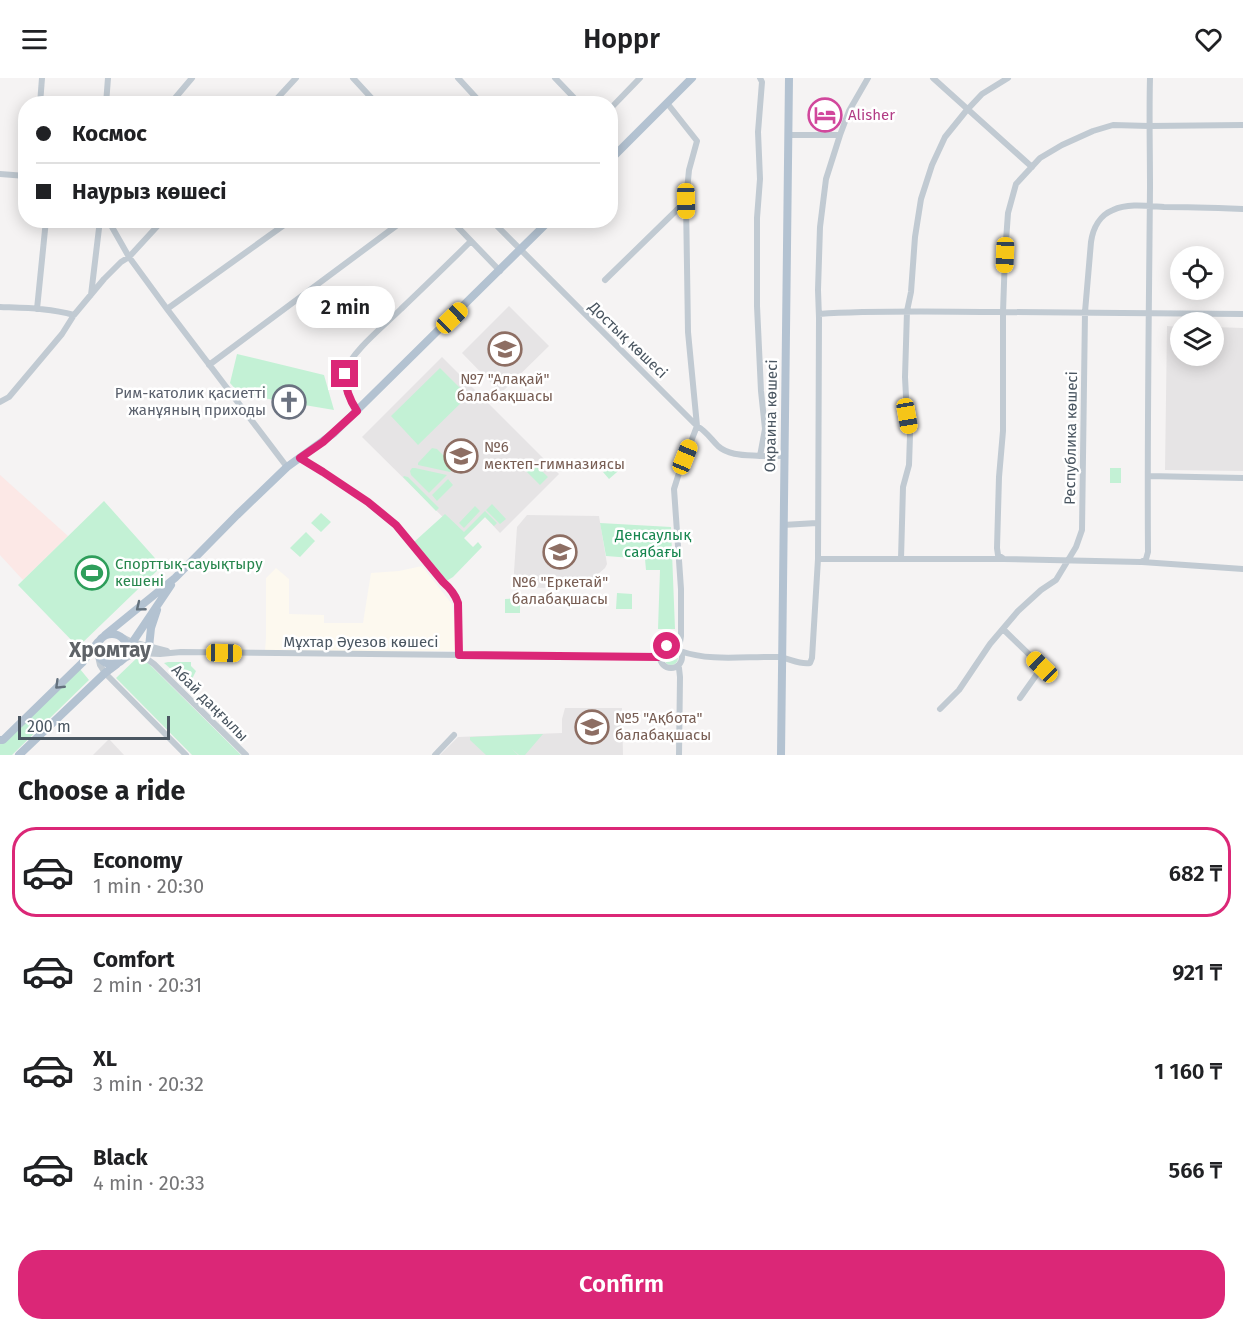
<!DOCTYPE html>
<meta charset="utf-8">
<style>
body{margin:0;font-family:"Fira Sans",sans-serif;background:#f6f6f6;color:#202124;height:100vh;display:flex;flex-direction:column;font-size:22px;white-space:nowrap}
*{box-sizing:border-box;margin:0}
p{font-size:20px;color:#757577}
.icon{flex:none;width:33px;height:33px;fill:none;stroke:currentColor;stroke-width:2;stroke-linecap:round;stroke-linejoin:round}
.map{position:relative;height:677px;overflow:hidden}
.side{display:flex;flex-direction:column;background:#fff;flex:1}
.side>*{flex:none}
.banner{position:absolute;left:18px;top:18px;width:600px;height:132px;border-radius:24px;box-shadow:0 3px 15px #0003;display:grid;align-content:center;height:132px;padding:0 18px;background:#fff}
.tools{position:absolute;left:1170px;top:168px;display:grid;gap:12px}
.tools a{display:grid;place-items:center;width:54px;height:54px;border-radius:50%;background:#fff;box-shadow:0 3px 15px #0003;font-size:30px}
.scale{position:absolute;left:18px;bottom:15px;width:152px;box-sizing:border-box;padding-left:6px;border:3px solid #4a5661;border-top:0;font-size:16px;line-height:21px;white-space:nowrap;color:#4a5661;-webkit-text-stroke:4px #fff;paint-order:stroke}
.end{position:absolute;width:27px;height:27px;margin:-14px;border:8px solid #db2777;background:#fff;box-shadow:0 0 0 3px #fff}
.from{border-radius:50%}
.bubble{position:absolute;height:42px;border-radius:21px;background:#fff;box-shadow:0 3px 15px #0003;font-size:20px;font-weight:600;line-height:42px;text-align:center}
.car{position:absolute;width:18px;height:36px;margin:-18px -9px;border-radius:8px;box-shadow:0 0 4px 2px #0007;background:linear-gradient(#f5c518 24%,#345 0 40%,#f5c518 0 76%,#345 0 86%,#f5c518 0)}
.banner b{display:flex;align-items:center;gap:21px;height:57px;font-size:22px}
.banner b+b{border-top:2px solid #e0e0e0}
.banner i{width:15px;height:15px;background:#202124}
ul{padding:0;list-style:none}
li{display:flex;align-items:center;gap:18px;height:90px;margin:0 12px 9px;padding:0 6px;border:3px solid transparent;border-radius:24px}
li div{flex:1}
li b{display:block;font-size:22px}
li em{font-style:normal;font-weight:600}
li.current{border-color:#db2777}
li>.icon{width:54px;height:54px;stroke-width:1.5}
h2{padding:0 18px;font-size:27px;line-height:72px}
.action{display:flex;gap:12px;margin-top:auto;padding:12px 18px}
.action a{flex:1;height:69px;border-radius:24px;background:#db2777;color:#fff;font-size:24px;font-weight:600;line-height:69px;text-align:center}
header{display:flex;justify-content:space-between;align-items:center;height:78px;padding:0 18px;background:#fff;font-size:27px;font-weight:600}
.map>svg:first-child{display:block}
.commercial{fill:#fdf9ef}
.education{fill:#e6e4e5}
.medical{fill:#fce8e6}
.green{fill:#c3f1d5}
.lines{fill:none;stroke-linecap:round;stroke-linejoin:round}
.minor{stroke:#c1cad2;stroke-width:6}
.major{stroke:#b3c2d1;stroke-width:8}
.oneway{stroke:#64717d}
.route{stroke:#db2777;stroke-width:8}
.labels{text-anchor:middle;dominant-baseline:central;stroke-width:5;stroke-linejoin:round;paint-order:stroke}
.hotel-label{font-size:15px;fill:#b23c85;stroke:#fff;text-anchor:start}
.street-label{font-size:15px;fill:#4a5661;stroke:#fff}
.education-label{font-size:15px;fill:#785e54;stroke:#fff}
.worship-label{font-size:15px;fill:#5b616d;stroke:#fff;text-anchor:end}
.park-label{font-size:15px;fill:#17864f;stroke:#fff}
.leisure-label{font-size:15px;fill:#27864d;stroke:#fff;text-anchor:start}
.district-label{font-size:21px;font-weight:bold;fill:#5f6368;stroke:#fff}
</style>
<header><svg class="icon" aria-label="menu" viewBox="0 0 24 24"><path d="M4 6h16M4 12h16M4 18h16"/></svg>Hoppr<svg class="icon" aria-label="heart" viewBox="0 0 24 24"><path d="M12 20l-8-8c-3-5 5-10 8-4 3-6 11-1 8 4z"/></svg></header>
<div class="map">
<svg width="1243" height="677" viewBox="0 0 1243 677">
<rect width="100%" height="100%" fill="#f5f3f3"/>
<path class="commercial" d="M422,488L452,526L454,540L456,573H265L266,560V500L276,490L289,501V536L324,537V545H363L371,495L399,493Z"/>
<path class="education" d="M509,228L549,268L501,315L462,275Z
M1167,248L1180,249V278H1214V249L1243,250V393L1165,392Z
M442,279L559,396L500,455L485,439L464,460L362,359Z
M527,437L599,438L607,486L605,490L581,511L513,509L517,449Z
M565,630H622L623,677H440L458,659L562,655V641Z
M109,661L124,677H93Z"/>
<path class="medical" d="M0,397L68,458L23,502L0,477Z"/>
<path class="green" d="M237,276L324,297L334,332L240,316L230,305Z
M440,290L468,318L418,367L391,338Z
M432,370L437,371L455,389L450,394L418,387V385Z
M618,381L624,388L609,401L603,394Z
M533,384L548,399L540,407L525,392Z
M412,390H415L447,397L429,415L411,397L410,393Z
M1110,390H1121V405H1110Z
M404,398L408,399L439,430L436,433L403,399Z
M448,401L453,407L437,423L432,417Z
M104,423L162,488L78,569L18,507Z
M492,426L506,441L500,446L486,432Z
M475,428L480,433L464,450L459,445Z
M485,433L497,445L494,448L485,439L464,460L473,469L478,464L482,469L453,499L448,502H446L414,464L445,436L464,454Z
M321,435L331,444L321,454L311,445Z
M600,445L671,449L675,551H658L660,492H646L645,481L606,478Z
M306,454L315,463L300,479L290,470Z
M617,515L632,516V531H616Z
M520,520V535H505V521Z
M664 580a7 7 0 1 1 14 0a7 7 0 1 1-14 0Z
M140,577L241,677H192L116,600Z
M168,584H191V588L196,593L192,601L178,588L172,592L164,585Z
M80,591L89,602L12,677H0V665Z
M543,656L525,677H519L512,671L518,677H486L470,662V659Z"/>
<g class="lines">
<path class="minor" d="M353,0L377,26
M458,0L482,26
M555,0L580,26
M760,0L762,4L758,54L760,101L757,140V228L761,313L765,351L760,378H784
M933,0L1032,89
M1150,0C1149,37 1150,73 1150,109C1149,231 1147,353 1148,474L1146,481L1141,484L1004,481L998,477L997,470L999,399L1003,353V234L1005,177L1008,135L1016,106L1040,80L1062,67L1093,53L1113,47L1149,48L1243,47
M667,25L697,63L689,92L686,123L688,254L697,348L679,395L674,411L681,511V558
M40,26L42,0
M106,26L108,0
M170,26L192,0
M272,26L296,0
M610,31L640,0
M788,57H840
M0,96L26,98
M108,142L129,179L167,231L287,389
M451,142L500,193
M491,142L697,348C706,353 711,361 718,368C729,378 746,377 760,378
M605,202L686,123
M91,217L100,142
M0,229C25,230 50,230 74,237
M37,231L46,142
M167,231L291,142
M819,236C879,232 940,234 1001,234C1082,234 1162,236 1243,236
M209,287L404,142
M0,324L9,319L62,256L74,237L104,201L121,184L129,179L163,142
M357,333C349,321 342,308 345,294C350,275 386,246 401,231C424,209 448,186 471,163
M300,380L323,394L358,417L395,447L456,518L459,532V577
M1148,398L1243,400
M783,447L817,445
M818,481H1003
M901,481L903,409L909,387L910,357L907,338L905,299L907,233L911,214L915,159L921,121L932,87L945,59L966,33L982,16L1008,0
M1142,484L1243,491
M1003,551L1042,589L1020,620
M120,558L132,564L167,573
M660 579a11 11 0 1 1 22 0a11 11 0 1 1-22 0Z
M671,568L681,558L679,571
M680,573C711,584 746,578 778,579C789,580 799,587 810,585L812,580L818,481L819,240L818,212L820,149L826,101L840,57L849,33L868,0
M140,576L154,586L246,677
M98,578L100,587L105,595L186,677
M121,583L132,577L139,575L160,576L181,574L659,579
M678,588L679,590L680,599L679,677
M940,631L959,612L990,566L1018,533L1041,512L1056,502L1076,469L1082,452L1085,234L1091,164C1093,150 1100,137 1113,132C1128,125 1148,128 1164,129C1190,129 1217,130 1243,131
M435,677L454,657"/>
<path class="major" d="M610,82L692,0
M97 571a15 15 0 1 1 30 0a15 15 0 1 1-30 0Z
M105,557L175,500L237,437L287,389L334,355L550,142
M149,569L151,550L157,532
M128,571L171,507
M0,662H3L82,585L98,564
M19,677L105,595L117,586
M781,677L789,0"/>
</g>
<defs><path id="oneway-chevron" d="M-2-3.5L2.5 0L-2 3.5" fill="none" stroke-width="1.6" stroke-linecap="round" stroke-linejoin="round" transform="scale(1.5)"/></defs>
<g class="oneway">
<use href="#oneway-chevron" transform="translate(140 529) rotate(141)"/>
<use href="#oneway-chevron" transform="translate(59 607) rotate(136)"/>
</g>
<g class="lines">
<path class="route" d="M345,296C345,310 349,321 357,333L323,364L300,380L323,394L368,424L396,447L443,504C450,510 455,516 458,525L459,577L659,579L661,572L667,568"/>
</g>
<defs>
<g id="hotel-ring" transform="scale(1.725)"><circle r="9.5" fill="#fff" stroke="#d1479c" stroke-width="1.5"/><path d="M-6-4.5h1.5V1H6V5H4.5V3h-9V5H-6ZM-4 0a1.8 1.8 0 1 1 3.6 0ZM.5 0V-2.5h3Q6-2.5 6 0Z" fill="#d1479c"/></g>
<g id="school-ring" transform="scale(1.725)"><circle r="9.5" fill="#fff" stroke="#8d6e63" stroke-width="1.5"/><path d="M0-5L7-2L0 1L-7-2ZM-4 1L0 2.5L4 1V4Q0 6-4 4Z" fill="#8d6e63"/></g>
<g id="church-ring" transform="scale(1.725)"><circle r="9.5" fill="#fff" stroke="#6b7280" stroke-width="1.5"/><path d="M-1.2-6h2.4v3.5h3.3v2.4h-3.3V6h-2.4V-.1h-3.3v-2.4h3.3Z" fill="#6b7280"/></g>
<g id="stadium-ring" transform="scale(1.725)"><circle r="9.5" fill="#fff" stroke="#2e9e5b" stroke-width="1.5"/><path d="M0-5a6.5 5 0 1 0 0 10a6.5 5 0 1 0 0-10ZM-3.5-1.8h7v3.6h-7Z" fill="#2e9e5b"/></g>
</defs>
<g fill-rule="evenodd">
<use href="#hotel-ring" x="825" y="37"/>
<use href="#school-ring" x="505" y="271"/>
<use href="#church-ring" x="289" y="324"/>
<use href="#school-ring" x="461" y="378"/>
<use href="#school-ring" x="560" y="474"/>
<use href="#stadium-ring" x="92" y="495"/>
<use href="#school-ring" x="592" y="649"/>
</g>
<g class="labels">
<g class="hotel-label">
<text x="848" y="37">Alisher</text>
</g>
<g class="street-label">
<text transform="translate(628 262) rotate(44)">Достық көшесі</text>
<text transform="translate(771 338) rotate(-89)">Окраина көшесі</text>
<text transform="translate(1071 360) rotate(-89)">Республика көшесі</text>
<text x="361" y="564">Мұхтар Әуезов көшесі</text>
<text transform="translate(210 625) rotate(45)">Абай даңғылы</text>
</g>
<g class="education-label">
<text x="505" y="301">№7 "Алақай"<tspan x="505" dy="17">балабақшасы</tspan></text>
<text x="484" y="369" text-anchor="start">№6<tspan x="484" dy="17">мектеп-гимназиясы</tspan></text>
<text x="560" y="504">№6 "Еркетай"<tspan x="560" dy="17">балабақшасы</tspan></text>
<text x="615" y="640" text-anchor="start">№5 "Ақбота"<tspan x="615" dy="17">балабақшасы</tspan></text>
</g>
<g class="worship-label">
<text x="266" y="315">Рим-католик қасиетті<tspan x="266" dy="17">жанұяның приходы</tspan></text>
</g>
<g class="park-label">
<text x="653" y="457">Денсаулық<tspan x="653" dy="17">саябағы</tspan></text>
</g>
<g class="leisure-label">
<text x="115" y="486">Спорттық-сауықтыру<tspan x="115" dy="17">кешені</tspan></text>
</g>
<g class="district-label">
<text x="110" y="572">Хромтау</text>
</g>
</g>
</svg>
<div class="tools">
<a><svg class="icon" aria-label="locate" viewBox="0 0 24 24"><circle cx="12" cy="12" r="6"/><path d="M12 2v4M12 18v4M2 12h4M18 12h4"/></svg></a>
<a><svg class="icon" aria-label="layers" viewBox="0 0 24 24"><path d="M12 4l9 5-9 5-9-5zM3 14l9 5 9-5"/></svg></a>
</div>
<div class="scale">200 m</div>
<i class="end from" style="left:667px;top:568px"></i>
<i class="end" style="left:345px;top:296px"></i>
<div class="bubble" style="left:296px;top:208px;width:99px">2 min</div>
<i class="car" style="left:686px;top:123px;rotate:179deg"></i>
<i class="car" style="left:1005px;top:177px;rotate:182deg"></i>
<i class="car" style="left:452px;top:240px;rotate:46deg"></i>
<i class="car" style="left:907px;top:338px;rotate:170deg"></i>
<i class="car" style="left:685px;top:379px;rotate:22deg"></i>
<i class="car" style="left:224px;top:575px;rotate:91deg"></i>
<i class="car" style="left:1042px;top:589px;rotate:314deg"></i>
<div class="banner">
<b><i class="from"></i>Космос</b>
<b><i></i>Наурыз көшесі</b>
</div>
</div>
<section class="side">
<h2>Choose a ride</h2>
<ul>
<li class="current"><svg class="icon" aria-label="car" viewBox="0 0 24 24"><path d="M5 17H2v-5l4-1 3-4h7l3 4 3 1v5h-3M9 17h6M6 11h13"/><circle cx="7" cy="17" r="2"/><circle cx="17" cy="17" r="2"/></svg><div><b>Economy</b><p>1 min · 20:30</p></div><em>682 ₸</em></li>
<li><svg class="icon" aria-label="car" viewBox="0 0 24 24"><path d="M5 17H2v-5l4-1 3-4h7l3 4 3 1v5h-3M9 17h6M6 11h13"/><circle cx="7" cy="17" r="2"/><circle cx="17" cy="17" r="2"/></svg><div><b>Comfort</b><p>2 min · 20:31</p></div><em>921 ₸</em></li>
<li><svg class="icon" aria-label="car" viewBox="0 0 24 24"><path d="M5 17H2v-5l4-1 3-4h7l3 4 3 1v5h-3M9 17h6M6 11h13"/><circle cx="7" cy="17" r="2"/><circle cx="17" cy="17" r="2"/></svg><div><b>XL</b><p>3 min · 20:32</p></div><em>1 160 ₸</em></li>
<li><svg class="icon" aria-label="car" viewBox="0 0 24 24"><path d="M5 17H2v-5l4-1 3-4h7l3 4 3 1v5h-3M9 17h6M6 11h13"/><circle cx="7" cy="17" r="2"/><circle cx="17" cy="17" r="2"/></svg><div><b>Black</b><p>4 min · 20:33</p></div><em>566 ₸</em></li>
</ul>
<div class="action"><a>Confirm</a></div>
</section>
